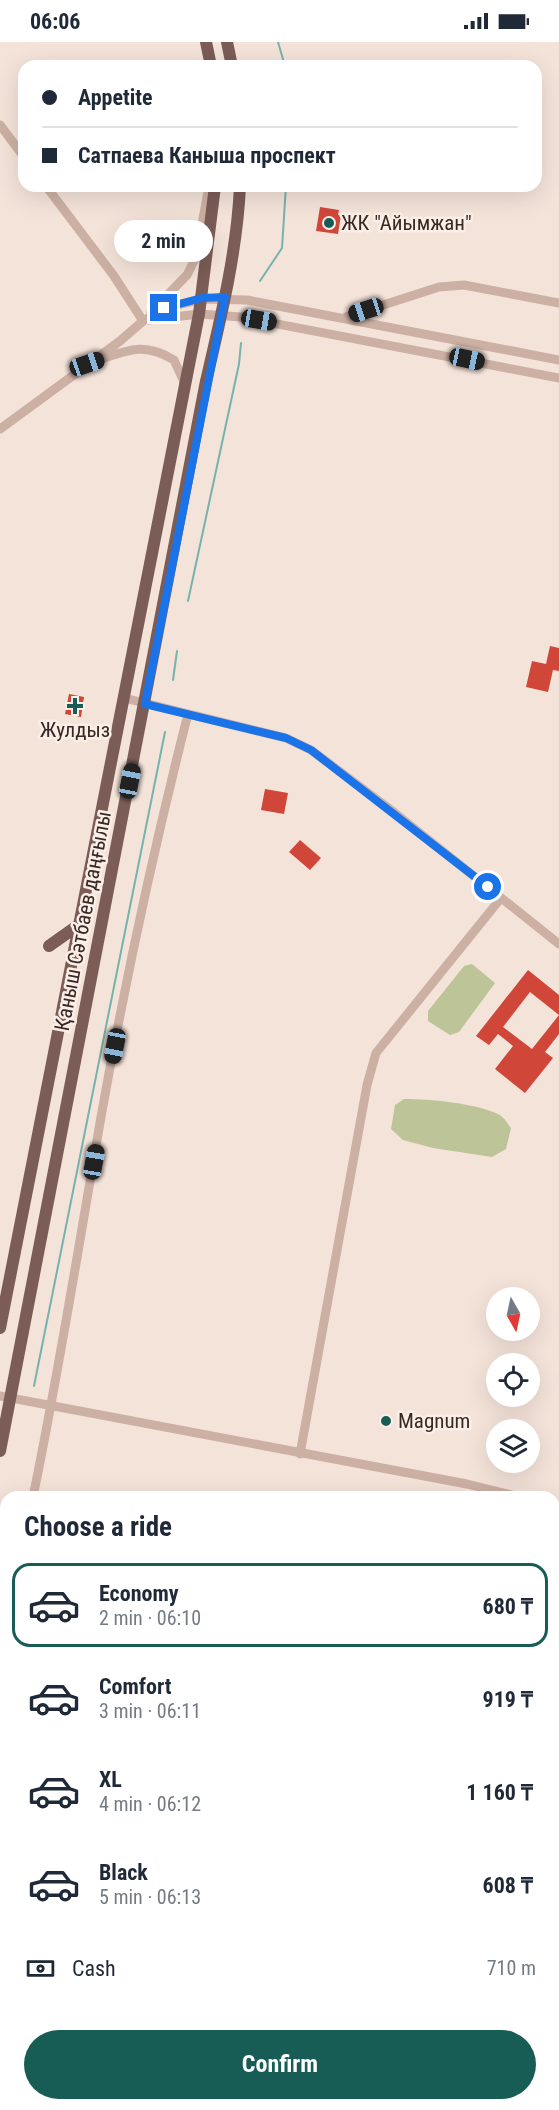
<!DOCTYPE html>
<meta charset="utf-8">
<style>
body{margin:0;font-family:"Roboto Condensed",sans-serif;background:#f6f6f7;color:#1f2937;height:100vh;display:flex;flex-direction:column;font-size:22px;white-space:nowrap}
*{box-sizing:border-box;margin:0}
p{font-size:20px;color:#747a83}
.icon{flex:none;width:33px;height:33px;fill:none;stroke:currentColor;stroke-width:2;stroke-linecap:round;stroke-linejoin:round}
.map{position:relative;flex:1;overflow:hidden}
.panel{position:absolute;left:0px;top:1449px;width:560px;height:620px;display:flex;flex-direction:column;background:#fff;border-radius:18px 18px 0 0;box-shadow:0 6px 24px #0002}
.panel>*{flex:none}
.guide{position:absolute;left:18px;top:18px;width:524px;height:132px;border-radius:18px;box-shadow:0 6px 24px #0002;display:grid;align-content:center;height:132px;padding:0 24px;background:#fff}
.needle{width:39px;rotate:171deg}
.tools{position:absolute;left:486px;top:1245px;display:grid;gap:12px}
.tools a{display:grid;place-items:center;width:54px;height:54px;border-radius:50%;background:#fff;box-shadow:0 6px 24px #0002;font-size:30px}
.end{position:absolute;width:27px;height:27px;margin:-14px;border:8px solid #1a73e8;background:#fff;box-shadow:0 0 0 3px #fff}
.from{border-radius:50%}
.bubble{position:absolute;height:42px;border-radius:21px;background:#fff;box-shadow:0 6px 24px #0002;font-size:20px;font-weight:700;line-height:42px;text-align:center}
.car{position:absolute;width:18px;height:36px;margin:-18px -9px;border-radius:8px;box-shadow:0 0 4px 2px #0007;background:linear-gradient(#222 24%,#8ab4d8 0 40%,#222 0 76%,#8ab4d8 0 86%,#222 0)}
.guide b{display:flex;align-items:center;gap:21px;height:57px;font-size:22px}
.guide b+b{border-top:2px solid #e0e1e3}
.guide i{width:15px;height:15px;background:#1f2937}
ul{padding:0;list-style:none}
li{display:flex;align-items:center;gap:18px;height:84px;margin:0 12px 9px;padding:0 12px;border:3px solid transparent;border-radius:18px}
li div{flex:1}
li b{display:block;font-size:22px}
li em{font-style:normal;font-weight:700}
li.current{border-color:#185c56}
li>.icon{width:54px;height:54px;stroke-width:1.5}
h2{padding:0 24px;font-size:27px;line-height:72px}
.pay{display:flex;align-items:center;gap:15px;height:66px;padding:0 24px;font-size:22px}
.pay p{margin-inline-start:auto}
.action{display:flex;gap:12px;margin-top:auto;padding:12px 24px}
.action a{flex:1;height:69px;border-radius:36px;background:#185c56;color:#fff;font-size:24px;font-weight:700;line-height:69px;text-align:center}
.status{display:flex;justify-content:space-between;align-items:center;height:42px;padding:0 30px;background:#fff;direction:ltr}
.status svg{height:16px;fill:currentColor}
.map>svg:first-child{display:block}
.green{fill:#bcc498}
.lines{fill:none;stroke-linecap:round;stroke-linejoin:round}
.stream{stroke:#76b3ac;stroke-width:2}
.building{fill:#d0473a}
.minor{stroke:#cdb0a4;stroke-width:9}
.major{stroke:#7b5c56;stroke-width:12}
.route{stroke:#1a73e8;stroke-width:8}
.poi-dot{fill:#185c56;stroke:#fbeee6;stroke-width:2}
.labels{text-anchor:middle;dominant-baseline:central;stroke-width:5;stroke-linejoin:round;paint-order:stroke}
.poi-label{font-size:21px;fill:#372926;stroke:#fbeee6;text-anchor:start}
.street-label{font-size:21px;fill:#372926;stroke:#fbeee6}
</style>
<div class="status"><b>06:06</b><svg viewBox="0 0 49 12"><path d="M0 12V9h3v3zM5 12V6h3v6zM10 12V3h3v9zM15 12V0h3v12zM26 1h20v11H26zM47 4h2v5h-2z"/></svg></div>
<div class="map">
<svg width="559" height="2068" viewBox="0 0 559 2068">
<rect width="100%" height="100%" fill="#f4e3d9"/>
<path class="green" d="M472,922L495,941L459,990L450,993L428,979V969L464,924Z
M404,1057C430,1057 474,1061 498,1072C504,1075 507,1081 511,1086L506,1107L492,1115L433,1106L403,1098L391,1087L395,1063Z"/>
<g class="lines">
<path class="stream" d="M278,0L285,24
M260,239L282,206L286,144
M188,559L239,322L241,301
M173,638L177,609
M34,1344L165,690"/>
</g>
<path class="building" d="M320,165L339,168L338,173H341L338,192L316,189Z
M550,604L559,606V629L553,628L548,650L526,645L532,619L546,622Z
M69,652L84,655L81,675L65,672Z
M265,747L288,751L284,772L261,768Z
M300,798L321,816L310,828L289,810Z
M528,928L559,953V973L530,950L503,985L532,1007L559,973V992L545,1010L553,1016L525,1051L495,1027L513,1004L498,992L489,1003L476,994Z"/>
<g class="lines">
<path class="minor" d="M0,83L24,115
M46,144L114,234L143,279
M151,270L187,233L196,215L209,144
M346,275L439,245L464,243L559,261
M148,278L199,272L241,275L559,336
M98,318C129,308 144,300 174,318L185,342
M0,387L120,299L143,279L164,266L202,257L247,258L559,318
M124,656L286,696L311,708L391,768L559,902
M0,1354L467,1442L519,1455
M300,1412L367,1043L376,1011L501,856
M33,1455C59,1329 79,1202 101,1075C125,940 154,805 188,672
M554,1477L559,1483
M0,1616L6,1587
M554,1858L559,1857
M0,1901L6,1900"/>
<path class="major" d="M206,0L211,24
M227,0L232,24
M49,904L80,882
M0,1286L199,272L215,144
M0,1409L206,339C221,275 237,210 240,144"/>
</g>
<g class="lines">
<path class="route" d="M164,266L202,256L225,255L145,662L286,696L311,708L488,845"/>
</g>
<g class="poi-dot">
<circle cx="329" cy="181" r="6"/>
<path d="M72 655h6v6h6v6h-6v6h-6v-6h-6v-6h6z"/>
<circle cx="386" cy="1379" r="6"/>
</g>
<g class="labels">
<g class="poi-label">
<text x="341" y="181">ЖК "Айымжан"</text>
<text x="75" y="688" text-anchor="middle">Жулдыз</text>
<text x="398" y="1379">Magnum</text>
</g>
<g class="street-label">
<text transform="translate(83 879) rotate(-79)">Қаныш Сәтбаев даңғылы</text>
</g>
</g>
</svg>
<div class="tools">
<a><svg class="needle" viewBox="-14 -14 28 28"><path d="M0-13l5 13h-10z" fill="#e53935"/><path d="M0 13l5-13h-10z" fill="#747a83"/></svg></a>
<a><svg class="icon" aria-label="locate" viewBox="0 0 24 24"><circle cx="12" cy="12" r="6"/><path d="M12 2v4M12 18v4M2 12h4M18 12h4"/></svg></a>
<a><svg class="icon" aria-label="layers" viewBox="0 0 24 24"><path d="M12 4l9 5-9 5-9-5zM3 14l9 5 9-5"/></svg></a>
</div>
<i class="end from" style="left:488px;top:845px"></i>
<i class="end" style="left:164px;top:266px"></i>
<div class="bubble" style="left:114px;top:178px;width:99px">2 min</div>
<i class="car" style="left:366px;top:268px;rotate:252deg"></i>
<i class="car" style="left:259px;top:278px;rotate:100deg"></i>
<i class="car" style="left:467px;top:317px;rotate:102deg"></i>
<i class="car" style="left:87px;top:322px;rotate:71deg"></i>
<i class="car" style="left:130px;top:739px;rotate:11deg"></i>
<i class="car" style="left:115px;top:1004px;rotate:191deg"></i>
<i class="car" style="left:94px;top:1120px;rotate:10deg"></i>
<div class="guide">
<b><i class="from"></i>Appetite</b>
<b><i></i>Сатпаева Каныша проспект</b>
</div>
<section class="panel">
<h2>Choose a ride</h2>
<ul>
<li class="current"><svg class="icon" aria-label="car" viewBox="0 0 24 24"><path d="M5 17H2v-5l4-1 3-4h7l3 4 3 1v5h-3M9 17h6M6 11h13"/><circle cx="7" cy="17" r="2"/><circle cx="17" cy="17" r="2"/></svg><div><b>Economy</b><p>2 min · 06:10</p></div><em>680 ₸</em></li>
<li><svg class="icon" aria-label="car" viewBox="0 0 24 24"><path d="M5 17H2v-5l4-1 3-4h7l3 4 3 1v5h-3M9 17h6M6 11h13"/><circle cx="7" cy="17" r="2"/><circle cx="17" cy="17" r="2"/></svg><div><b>Comfort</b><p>3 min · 06:11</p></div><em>919 ₸</em></li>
<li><svg class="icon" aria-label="car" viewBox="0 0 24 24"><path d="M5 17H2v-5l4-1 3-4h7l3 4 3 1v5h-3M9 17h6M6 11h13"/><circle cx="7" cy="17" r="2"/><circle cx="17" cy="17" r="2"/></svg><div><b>XL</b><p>4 min · 06:12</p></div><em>1 160 ₸</em></li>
<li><svg class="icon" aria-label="car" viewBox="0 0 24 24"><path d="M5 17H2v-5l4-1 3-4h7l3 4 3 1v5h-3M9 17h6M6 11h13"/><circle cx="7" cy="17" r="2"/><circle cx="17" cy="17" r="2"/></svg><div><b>Black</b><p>5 min · 06:13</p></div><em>608 ₸</em></li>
</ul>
<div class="pay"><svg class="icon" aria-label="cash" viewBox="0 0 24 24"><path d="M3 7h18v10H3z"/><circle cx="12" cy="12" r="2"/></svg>Cash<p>710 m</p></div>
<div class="action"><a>Confirm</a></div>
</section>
</div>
